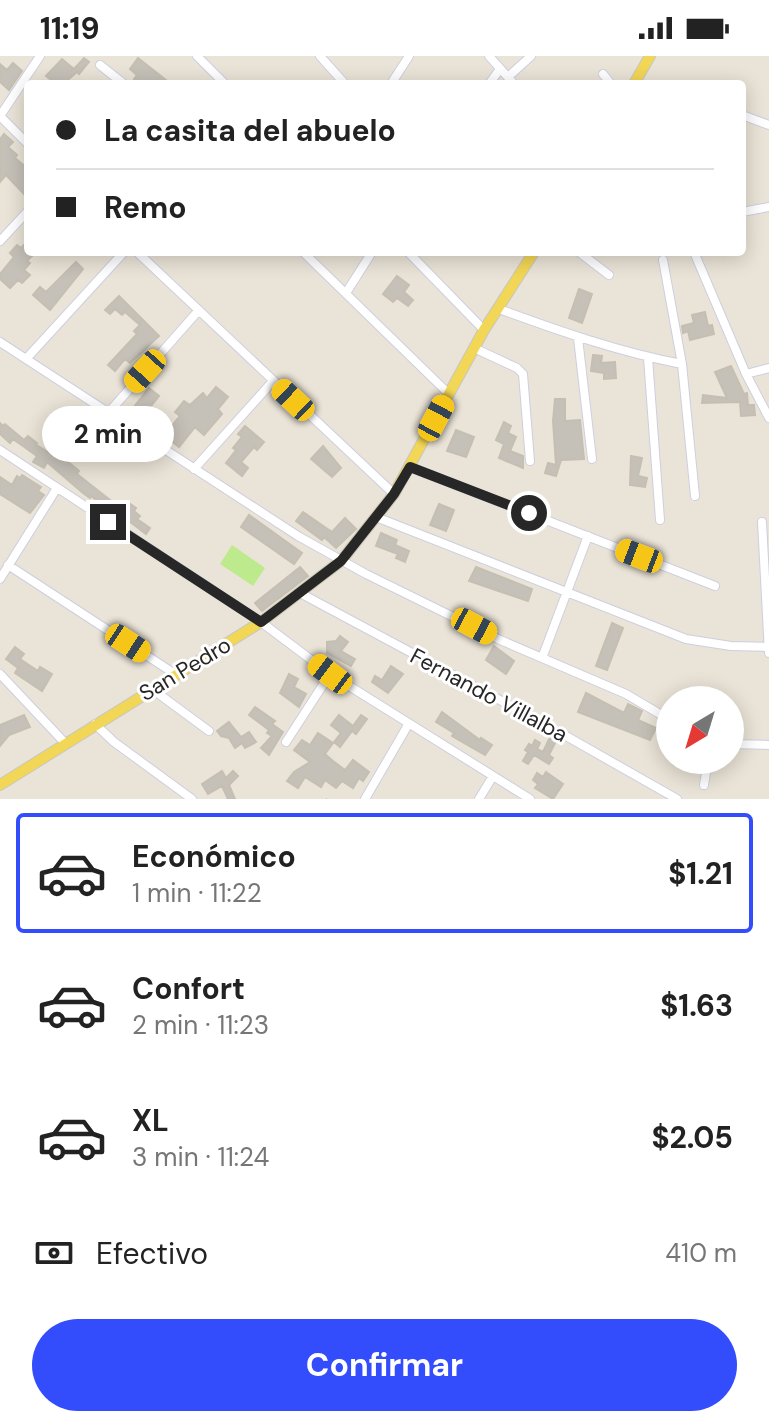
<!DOCTYPE html>
<html lang="es">
<meta charset="utf-8">
<style>
body{margin:0;font-family:"DM Sans",sans-serif;background:#f2f2f2;color:#222;height:100vh;display:flex;flex-direction:column;font-size:30px;white-space:nowrap}
*{box-sizing:border-box;margin:0}
p{font-size:26px;color:#767676}
.icon{flex:none;width:44px;height:44px;fill:none;stroke:currentColor;stroke-width:2;stroke-linecap:round;stroke-linejoin:round}
.map{position:relative;height:743px;overflow:hidden}
.drawer{display:flex;flex-direction:column;background:#fff;flex:1}
.drawer>*{flex:none}
.hud{position:absolute;left:24px;top:24px;width:722px;height:176px;border-radius:8px;box-shadow:0 4px 20px #0003;display:grid;align-content:center;height:176px;padding:0 32px;background:#fff}
.needle{width:52px;rotate:218deg}
.buttons{position:absolute;left:656px;top:630px;display:grid;gap:16px}
.buttons a{display:grid;place-items:center;width:88px;height:88px;border-radius:50%;background:#fff;box-shadow:0 4px 20px #0003;font-size:40px}
.end{position:absolute;width:36px;height:36px;margin:-18px;border:10px solid #272727;background:#fff;box-shadow:0 0 0 4px #fff}
.from{border-radius:50%}
.bubble{position:absolute;height:56px;border-radius:28px;background:#fff;box-shadow:0 4px 20px #0003;font-size:26px;font-weight:700;line-height:56px;text-align:center}
.car{position:absolute;width:24px;height:48px;margin:-24px -12px;border-radius:10px;box-shadow:0 0 6px 2px #0007;background:linear-gradient(#f5c518 24%,#345 0 40%,#f5c518 0 76%,#345 0 86%,#f5c518 0)}
.hud b{display:flex;align-items:center;gap:28px;height:76px;font-size:30px}
.hud b+b{border-top:2px solid #e0e0e0}
.hud i{width:20px;height:20px;background:#222}
ul{padding:14px 0 0;list-style:none}
li{display:flex;align-items:center;gap:24px;height:120px;margin:0 16px 12px;padding:0 16px;border:4px solid transparent;border-radius:8px}
li div{flex:1}
li b{display:block;font-size:30px}
li em{font-style:normal;font-weight:700}
li.selected{border-color:#334cfc}
li>.icon{width:72px;height:72px;stroke-width:1.5}
.pay{display:flex;align-items:center;gap:20px;height:88px;padding:0 32px;font-size:30px}
.pay p{margin-inline-start:auto}
.primary-button{display:flex;gap:16px;margin-top:auto;padding:16px 32px}
.primary-button a{flex:1;height:92px;border-radius:48px;background:#334cfc;color:#fff;font-size:32px;font-weight:700;line-height:92px;text-align:center}
.status{display:flex;justify-content:space-between;align-items:center;height:56px;padding:0 40px;background:#fff;direction:ltr}
.status svg{height:22px;fill:currentColor}
.map>svg:first-child{display:block}
.pitch{fill:#bdea8d}
.building{fill:#c5c0b8;stroke:#c5bfb2;stroke-width:2}
.lines{fill:none;stroke-linecap:round;stroke-linejoin:round}
.minor-casing{stroke:#cdcfe1;stroke-width:10}
.major-casing{stroke:#c7c7c7;stroke-width:12}
.path{stroke:#c7c7c7;stroke-width:2;stroke-dasharray:6 4;stroke-linecap:butt}
.minor{stroke:#fff;stroke-width:8}
.major{stroke:#f2d655;stroke-width:10}
.route{stroke:#272727;stroke-width:10}
.labels{text-anchor:middle;dominant-baseline:central;stroke-width:6;stroke-linejoin:round;paint-order:stroke}
.street-label{font-size:22px;fill:#272727;stroke:#fff}
</style>
<div class="status"><b>11:19</b><svg viewBox="0 0 49 12"><path d="M0 12V9h3v3zM5 12V6h3v6zM10 12V3h3v9zM15 12V0h3v12zM26 1h20v11H26zM47 4h2v5h-2z"/></svg></div>
<div class="map">
<svg width="769" height="743" viewBox="0 0 769 743">
<rect width="100%" height="100%" fill="#eae3d7"/>
<path class="pitch" d="M232,489L265,512L253,530L220,508Z"/>
<path class="building" d="M84,2L89,6L79,18L77,16L63,28H56L46,20L62,3L74,13Z
M138,2L171,28H141L134,23L137,19L130,13Z
M13,7L22,15L9,34L0,26V8L7,14Z
M4,78L13,86L8,91L17,99L15,102L28,113L25,118L28,120V134L24,138L6,119L0,126V83Z
M28,185V196H36L27,205L30,207L24,214L30,219L22,227L18,224L10,232L0,223V218L14,201L10,197L17,189L21,192Z
M76,206L83,213L50,254L33,239L40,231L46,236Z
M397,220L409,229L404,236L413,244L408,250L397,242L393,246L383,238Z
M579,233L592,238L582,267L569,262Z
M119,240L159,280L130,307L125,303L115,315L108,309L137,278L134,275L140,269L125,256L122,259L115,253L110,258L105,254Z
M705,256L708,270L712,269L714,278L690,284L688,275L683,277L682,270L694,267L692,259Z
M593,299L602,300L601,307L615,306L616,322L604,323V317L591,315Z
M731,310L744,338L747,337L748,349H754L755,359L741,360L740,346L702,347L703,339L727,342L715,316Z
M216,331L228,341L218,353L222,358L204,379L195,371L179,391L164,379L180,360L175,356L184,345L190,349L203,337L207,342Z
M149,332L159,340L143,360L133,352Z
M555,343H565V365L580,364L584,403L561,404L556,420L545,417L548,407L556,409L553,365Z
M504,366L511,370L508,377L516,381L510,395L523,400V412L499,402L504,388L496,384Z
M0,367L3,370L5,368L24,384L28,380L37,387L35,388L56,401L65,392L72,399L67,405L79,415L77,418L120,452L115,458L91,440L90,442L83,437L47,406L44,412L33,406L37,400L13,383L10,387L0,378Z
M245,370L264,386L257,394L254,391L241,406L248,412L242,420L226,407L236,394L233,392L242,381L238,378Z
M456,374L474,381L466,401L447,395Z
M323,390L341,412L332,421L311,403Z
M631,400L642,402L638,420L647,422L645,431L630,429Z
M22,419L41,431L38,435L44,439L30,457L0,438V421L12,429L17,420L20,422Z
M129,447L136,452L134,455L140,460L137,463L150,472L146,478L120,458Z
M439,448L454,454L446,475L430,469Z
M303,456L332,476L345,462L356,473L336,492L324,481L322,484L296,465Z
M249,459L302,497L294,508L241,471Z
M381,477L397,484L395,489L409,495L405,506L396,502L398,498L376,490Z
M300,511L308,520L262,555L255,547Z
M476,511L532,533L528,545L469,525Z
M612,567L623,572L607,614L596,610Z
M340,580L348,586L341,595L355,603L351,610L327,597V586L336,585Z
M494,590L514,605L506,618L486,604Z
M15,591L24,598L20,603L38,615L40,611L52,618L42,635L15,617L18,612L6,603Z
M391,610L403,618L388,637L372,626L375,620L382,624Z
M289,618L298,623L294,631L306,638L299,651L280,637Z
M586,637L624,657L628,648L642,655L638,664L656,672L650,684L578,656Z
M255,651L275,665L272,668L283,676L269,699L261,692L272,680L267,677L269,674L249,659Z
M442,656L480,684L481,682L492,689L485,699L457,683L452,680L454,677L436,666Z
M24,659L30,671L9,679L0,690V669Z
M339,659L353,670L361,659L367,663L356,678L352,675L340,691L334,686L341,677L331,669Z
M229,666L241,681L249,676L256,686L245,692L242,687L235,692L229,682L221,680L217,675Z
M318,677L333,687L325,698L333,705L345,714L353,704L369,716L363,725L359,722L353,732L342,725L336,732L325,724L321,731L305,721L298,732L287,725L294,716L310,706L294,694L302,684L310,689Z
M551,679L557,683L549,699L553,702L549,708L534,699L528,708L523,705L528,696L525,694L529,688L532,690L535,684L540,687L537,693L543,696Z
M222,715L226,722L233,715L238,720L229,729L235,743H228L222,730L208,738L202,728Z
M546,716L563,728L553,743L535,732L538,728L533,724L537,717L543,721Z"/>
<g class="lines">
<g class="minor-casing">
<path id="minor" d="M197,0L225,28
M320,0L345,28
M489,0L514,28
M100,9L124,28
M603,18L611,28
M508,21L531,0
M391,28L409,0
M489,28L500,13
M742,59L769,69
M0,60L40,0
M0,60L28,88
M742,156L769,151
M0,185L28,155
M137,196L394,438
M303,196L449,338
M408,196L484,274
M579,196L609,219
M694,196L746,318L769,362
M663,204L682,308L695,440
M346,237L372,196
M499,253C559,275 619,296 682,308
M578,282L592,403
M0,286L298,480L366,518L498,583L626,638L670,664
M474,292L517,312L523,318L530,405
M648,302L660,464
M26,303L124,196
M746,318L769,312
M110,355L199,254
M0,394L261,566L330,618L530,743
M410,411L715,530
M194,413L273,325
M376,461L686,583L731,590L769,591
M762,466L769,597
M8,509L175,618
M0,523L57,432
M300,537L552,672L677,743
M542,602L588,480
M0,618L65,687
M152,633L209,675
M95,668L114,686L192,743
M286,686L330,618
M730,688L769,689
M704,729L708,704
M365,743L408,669
M479,743L493,720"/>
</g>
<g class="major-casing">
<path id="major" d="M634,28L650,0
M0,729L261,566L341,505L394,438L484,274L534,196"/>
</g>
<path class="path" d="M326,743H327"/>
<use href="#minor" class="minor"/>
<use href="#major" class="major"/>
</g>
<g class="lines">
<path class="route" d="M108,466L261,566L341,505L394,438L410,411L529,457"/>
</g>
<g class="labels">
<g class="street-label">
<text transform="translate(185 613) rotate(-31)">San Pedro</text>
<text transform="translate(489 639) rotate(28)">Fernando Villalba</text>
</g>
</g>
</svg>
<div class="buttons">
<a><svg class="needle" viewBox="-14 -14 28 28"><path d="M0-13l5 13h-10z" fill="#e53935"/><path d="M0 13l5-13h-10z" fill="#767676"/></svg></a>
</div>
<i class="end from" style="left:529px;top:457px"></i>
<i class="end" style="left:108px;top:466px"></i>
<div class="bubble" style="left:42px;top:350px;width:132px">2 min</div>
<i class="car" style="left:145px;top:315px;rotate:222deg"></i>
<i class="car" style="left:293px;top:344px;rotate:313deg"></i>
<i class="car" style="left:436px;top:362px;rotate:28deg"></i>
<i class="car" style="left:639px;top:500px;rotate:291deg"></i>
<i class="car" style="left:474px;top:570px;rotate:118deg"></i>
<i class="car" style="left:128px;top:587px;rotate:123deg"></i>
<i class="car" style="left:330px;top:618px;rotate:307deg"></i>
<div class="hud">
<b><i class="from"></i>La casita del abuelo</b>
<b><i></i>Remo</b>
</div>
</div>
<section class="drawer">
<ul>
<li class="selected"><svg class="icon" aria-label="car" viewBox="0 0 24 24"><path d="M5 17H2v-5l4-1 3-4h7l3 4 3 1v5h-3M9 17h6M6 11h13"/><circle cx="7" cy="17" r="2"/><circle cx="17" cy="17" r="2"/></svg><div><b>Económico</b><p>1 min · 11:22</p></div><em>$1.21</em></li>
<li><svg class="icon" aria-label="car" viewBox="0 0 24 24"><path d="M5 17H2v-5l4-1 3-4h7l3 4 3 1v5h-3M9 17h6M6 11h13"/><circle cx="7" cy="17" r="2"/><circle cx="17" cy="17" r="2"/></svg><div><b>Confort</b><p>2 min · 11:23</p></div><em>$1.63</em></li>
<li><svg class="icon" aria-label="car" viewBox="0 0 24 24"><path d="M5 17H2v-5l4-1 3-4h7l3 4 3 1v5h-3M9 17h6M6 11h13"/><circle cx="7" cy="17" r="2"/><circle cx="17" cy="17" r="2"/></svg><div><b>XL</b><p>3 min · 11:24</p></div><em>$2.05</em></li>
</ul>
<div class="pay"><svg class="icon" aria-label="cash" viewBox="0 0 24 24"><path d="M3 7h18v10H3z"/><circle cx="12" cy="12" r="2"/></svg>Efectivo<p>410 m</p></div>
<div class="primary-button"><a>Confirmar</a></div>
</section>
